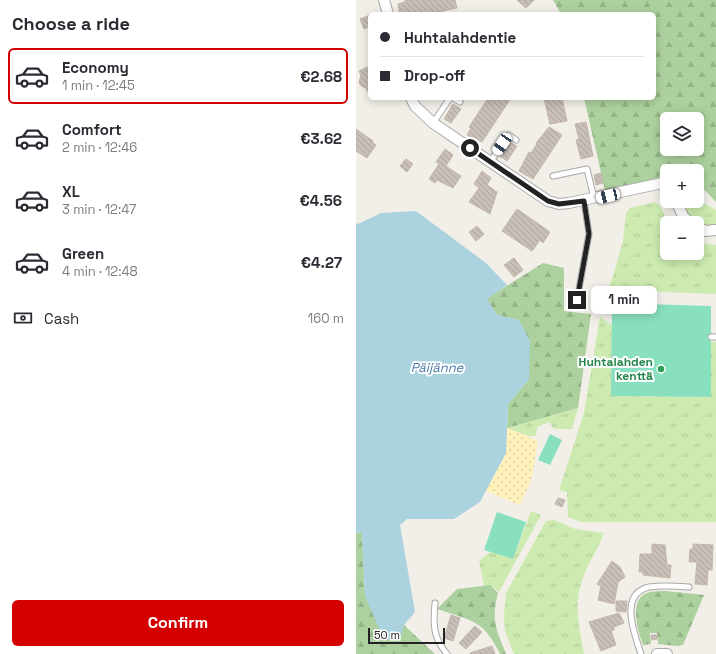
<!DOCTYPE html>
<meta charset="utf-8">
<style>
body{margin:0;font-family:"Space Grotesk",sans-serif;background:#f2f2f3;color:#2b2b33;height:100vh;display:flex;flex-direction:column;font-size:15px;white-space:nowrap}
*{box-sizing:border-box;margin:0}
p{font-size:13px;color:#7c7c81}
.icon{flex:none;width:22px;height:22px;fill:none;stroke:currentColor;stroke-width:2;stroke-linecap:round;stroke-linejoin:round}
.map{position:relative;flex:1;overflow:hidden}
.details{display:flex;flex-direction:column;background:#fff;width:356px}
.details>*{flex:none}
.hud{position:absolute;left:12px;top:12px;width:288px;height:88px;border-radius:6px;box-shadow:0 2px 10px #0003;display:grid;align-content:center;height:88px;padding:0 12px;background:#fff}
.tools{position:absolute;left:304px;top:112px;display:grid;gap:8px}
.tools a{display:grid;place-items:center;width:44px;height:44px;border-radius:6px;background:#fff;box-shadow:0 2px 10px #0003;font-size:20px}
.scale{position:absolute;left:12px;bottom:10px;width:77px;box-sizing:border-box;padding-left:4px;border:2px solid #222;border-top:0;font-size:11px;line-height:14px;white-space:nowrap;color:#222;-webkit-text-stroke:3px #fff;paint-order:stroke}
.end{position:absolute;width:18px;height:18px;margin:-9px;border:5px solid #222;background:#fff;box-shadow:0 0 0 2px #fff}
.from{border-radius:50%}
.bubble{position:absolute;height:28px;border-radius:6px;background:#fff;box-shadow:0 2px 10px #0003;font-size:13px;font-weight:600;line-height:28px;text-align:center}
.car{position:absolute;width:12px;height:24px;margin:-12px -6px;border-radius:5px;box-shadow:0 0 3px 1px #0007;background:linear-gradient(#fff 24%,#345 0 40%,#fff 0 76%,#345 0 86%,#fff 0)}
.hud b{display:flex;align-items:center;gap:14px;height:38px;font-size:15px}
.hud b+b{border-top:1px solid #e1e1e2}
.hud i{width:10px;height:10px;background:#2b2b33}
ul{padding:0;list-style:none}
li{display:flex;align-items:center;gap:12px;height:56px;margin:0 8px 6px;padding:0 4px;border:2px solid transparent;border-radius:6px}
li div{flex:1}
li b{display:block;font-size:15px}
li em{font-style:normal;font-weight:600}
li.selected{border-color:#d40000}
li>.icon{width:36px;height:36px;stroke-width:1.5}
h2{padding:0 12px;font-size:18px;line-height:48px}
.pay{display:flex;align-items:center;gap:10px;height:44px;padding:0 12px;font-size:15px}
.pay p{margin-inline-start:auto}
.button{display:flex;gap:8px;margin-top:auto;padding:8px 12px}
.button a{flex:1;height:46px;border-radius:6px;background:#d40000;color:#fff;font-size:16px;font-weight:600;line-height:46px;text-align:center}
main{display:flex;flex:1;min-height:0}
.map>svg:first-child{display:block}
.grass{fill:url(#grass-tufts)}
.forest{fill:url(#forest-firs);fill-rule:evenodd}
.sand{fill:url(#sand-dots)}
.pitch{fill:#88e0be}
.water{fill:#aad3df}
.building{fill:url(#building-back-hatch);stroke:#c4b6ab}
.lines{fill:none;stroke-linecap:round;stroke-linejoin:round}
.lane-casing{stroke:#a9a9a9;stroke-width:7}
.street-casing{stroke:#a9a9a9;stroke-width:12}
.lane{stroke:#fff;stroke-width:5}
.street{stroke:#fff;stroke-width:10}
.route{stroke:#222;stroke-width:5}
.leisure-dot{fill:#2e9e5b;stroke:#fff;stroke-width:1.5}
.labels{text-anchor:middle;dominant-baseline:central;stroke-width:4;stroke-linejoin:round;paint-order:stroke}
.leisure-label{font-size:12px;font-weight:bold;fill:#27864d;stroke:#fff;text-anchor:end}
.water-label{font-size:13px;font-style:italic;fill:#4a7aab;stroke:#fff}
</style>
<main>
<section class="details">
<h2>Choose a ride</h2>
<ul>
<li class="selected"><svg class="icon" aria-label="car" viewBox="0 0 24 24"><path d="M5 17H2v-5l4-1 3-4h7l3 4 3 1v5h-3M9 17h6M6 11h13"/><circle cx="7" cy="17" r="2"/><circle cx="17" cy="17" r="2"/></svg><div><b>Economy</b><p>1 min · 12:45</p></div><em>€2.68</em></li>
<li><svg class="icon" aria-label="car" viewBox="0 0 24 24"><path d="M5 17H2v-5l4-1 3-4h7l3 4 3 1v5h-3M9 17h6M6 11h13"/><circle cx="7" cy="17" r="2"/><circle cx="17" cy="17" r="2"/></svg><div><b>Comfort</b><p>2 min · 12:46</p></div><em>€3.62</em></li>
<li><svg class="icon" aria-label="car" viewBox="0 0 24 24"><path d="M5 17H2v-5l4-1 3-4h7l3 4 3 1v5h-3M9 17h6M6 11h13"/><circle cx="7" cy="17" r="2"/><circle cx="17" cy="17" r="2"/></svg><div><b>XL</b><p>3 min · 12:47</p></div><em>€4.56</em></li>
<li><svg class="icon" aria-label="car" viewBox="0 0 24 24"><path d="M5 17H2v-5l4-1 3-4h7l3 4 3 1v5h-3M9 17h6M6 11h13"/><circle cx="7" cy="17" r="2"/><circle cx="17" cy="17" r="2"/></svg><div><b>Green</b><p>4 min · 12:48</p></div><em>€4.27</em></li>
</ul>
<div class="pay"><svg class="icon" aria-label="cash" viewBox="0 0 24 24"><path d="M3 7h18v10H3z"/><circle cx="12" cy="12" r="2"/></svg>Cash<p>160 m</p></div>
<div class="button"><a>Confirm</a></div>
</section>
<div class="map">
<svg width="360" height="654" viewBox="0 0 360 654">
<defs>
<pattern id="grass-tufts" width="24" height="20" patternUnits="userSpaceOnUse"><rect width="24" height="20" fill="#cdebb0"/><path d="M3 7l-1-3M5 7V3M7 7l1-3M15 17l-1-3M17 17v-4M19 17l1-3" fill="none" stroke="#b0c997"/></pattern>
<pattern id="forest-firs" width="22" height="20" patternUnits="userSpaceOnUse"><rect width="22" height="20" fill="#add19e"/><path d="M5 1l3.5 6h-7zM16 11l3.5 6h-7z" fill="#95b388"/></pattern>
<pattern id="sand-dots" width="8" height="8" patternUnits="userSpaceOnUse"><rect width="8" height="8" fill="#fff1ba"/><path d="M2 2h.1M6 6h.1" fill="none" stroke="#dacea0" stroke-width="1.8" stroke-linecap="round"/></pattern>
<pattern id="building-back-hatch" width="6" height="6" patternUnits="userSpaceOnUse"><rect width="6" height="6" fill="#c7bfb8"/><path d="M-1 5l2 2M0 0l6 6M5-1l2 2" fill="none" stroke="#aba49e"/></pattern>
</defs>
<rect width="100%" height="100%" fill="#f2efe9"/>
<path class="grass" d="M341,199L360,210V226C341,228 331,218 325,201H341Z
M299,202C315,214 311,234 311,253H341V243L360,245V294L252,290L258,273L267,240L270,213L274,208Z
M244,317L256,325L255,396L355,397V342H360V522H225L212,517L211,492L203,490L228,413Z
M222,408L216,429H198L193,422L181,427L180,436H172L151,428Z
M175,511L185,515L143,592L134,585L128,586L123,561L134,552L157,559Z
M198,520L219,529L248,533C242,550 231,564 226,581C217,605 224,629 228,654H158L149,631L148,615L150,593L190,521Z"/>
<path class="forest" d="M197,0H360V202L341,182V171H320L319,167L306,164L303,178L249,190L228,98H298V14H205ZM311,119H341V149H311Z
M187,263L208,268V311L235,314L222,408L151,428L152,404L173,379L163,320L141,315L130,299Z
M6,532L9,596L48,625L79,654H0V533Z
M134,585L142,593C135,620 140,629 150,654H144C127,619 116,621 81,609L101,589Z
M310,591L348,595L327,645L322,646L302,644L301,633H294L295,644L287,645C282,631 271,597 294,592C299,591 305,591 310,591Z"/>
<path class="sand" d="M151,428L182,441L176,478L164,505L130,491L150,453Z"/>
<path class="pitch" d="M256,303L355,306V397L255,396Z
M194,434L206,440L194,465L182,460Z
M141,512L170,522L157,559L128,550Z"/>
<path class="water" d="M60,211L130,263L151,285L131,299L141,315L163,320L174,341L173,379L152,404L150,453L124,502L98,519H51L44,525L59,612L48,625L44,639L28,640L9,596L6,532L0,533V223L2,224L25,213Z"/>
<path class="building" d="M49,0H99L101,8L74,14H46V11L43,12L42,4L49,2Z
M161,0H178L170,8Z
M14,15V26L8,29L4,19Z
M14,66V96L10,88L5,86L3,82L5,76L3,71Z
M132,98H155L126,142L111,135L115,128L113,127Z
M188,98H206L211,121L194,124Z
M97,104L105,109L95,123L88,119Z
M230,122L237,156L225,159L220,140L223,139L219,124Z
M193,127L206,135L177,179L163,171L173,152L175,153L181,144L180,143Z
M0,129L17,141L16,142L20,145L11,158L0,151Z
M153,142L161,146L151,161L144,156Z
M89,149L97,155L90,166L105,176L97,188L81,180L79,183L73,179L83,164L80,162Z
M50,159L57,164L51,172L44,166Z
M126,171L135,178L131,185L141,192L134,214L113,202L123,188L118,184Z
M245,173L247,183L240,185L238,175Z
M161,209L194,232L187,243L184,240L176,251L146,231Z
M121,226L128,234L120,241L113,232Z
M158,258L167,270L158,277L148,265Z
M202,498L209,500L206,507L199,504Z
M296,544L309,545L311,565H315L314,578L287,575V572H283L284,554H296Z
M337,544L357,545L356,570H352L351,585L339,584L341,562H333L334,549H337Z
M256,561L264,567L269,577L262,582L258,604L242,600L245,586L241,584Z
M260,601H271L270,612L260,611Z
M263,613L268,623L258,627V630L255,631L260,645L245,651L233,622Z
M95,615L104,618L97,641L88,638Z
M119,626L126,632L110,649L103,643Z
M295,635H301V639L296,640Z
M136,646L139,654H114V653Z"/>
<g class="lines">
<g class="lane-casing">
<path id="lane" d="M97,98L104,102
M77,123L94,98
M134,162L153,135L160,140
M197,176L231,169L238,198
M221,300L233,234L228,201
M355,337H360
M79,603C77,624 77,638 91,654
M285,654C279,635 262,594 293,587C306,585 321,586 333,587"/>
</g>
<g class="street-casing">
<path id="street" d="M28,0L32,14
M55,98L59,106L77,123L192,201L203,204L213,203L311,182
M310,172L311,176
M320,201L327,216L334,223
M341,227L350,231L360,230
M301,654H311"/>
</g>
<use href="#lane" class="lane"/>
<use href="#street" class="street"/>
</g>
<g class="lines">
<path class="route" d="M114,148L192,201L203,204L228,201L233,234L221,300"/>
</g>
<circle class="leisure-dot" cx="305" cy="369" r="4"/>
<g class="labels">
<g class="leisure-label">
<text x="297" y="362">Huhtalahden<tspan x="297" dy="14">kenttä</tspan></text>
</g>
<g class="water-label">
<text x="81" y="367">Päijänne</text>
</g>
</g>
</svg>
<div class="tools">
<a><svg class="icon" aria-label="layers" viewBox="0 0 24 24"><path d="M12 4l9 5-9 5-9-5zM3 14l9 5 9-5"/></svg></a>
<a>+</a>
<a>−</a>
</div>
<div class="scale">50 m</div>
<i class="end from" style="left:114px;top:148px"></i>
<i class="end" style="left:221px;top:300px"></i>
<div class="bubble" style="left:235px;top:286px;width:66px">1 min</div>
<i class="car" style="left:146px;top:144px;rotate:214deg"></i>
<i class="car" style="left:252px;top:196px;rotate:257deg"></i>
<div class="hud">
<b><i class="from"></i>Huhtalahdentie</b>
<b><i></i>Drop-off</b>
</div>
</div>
</main>
